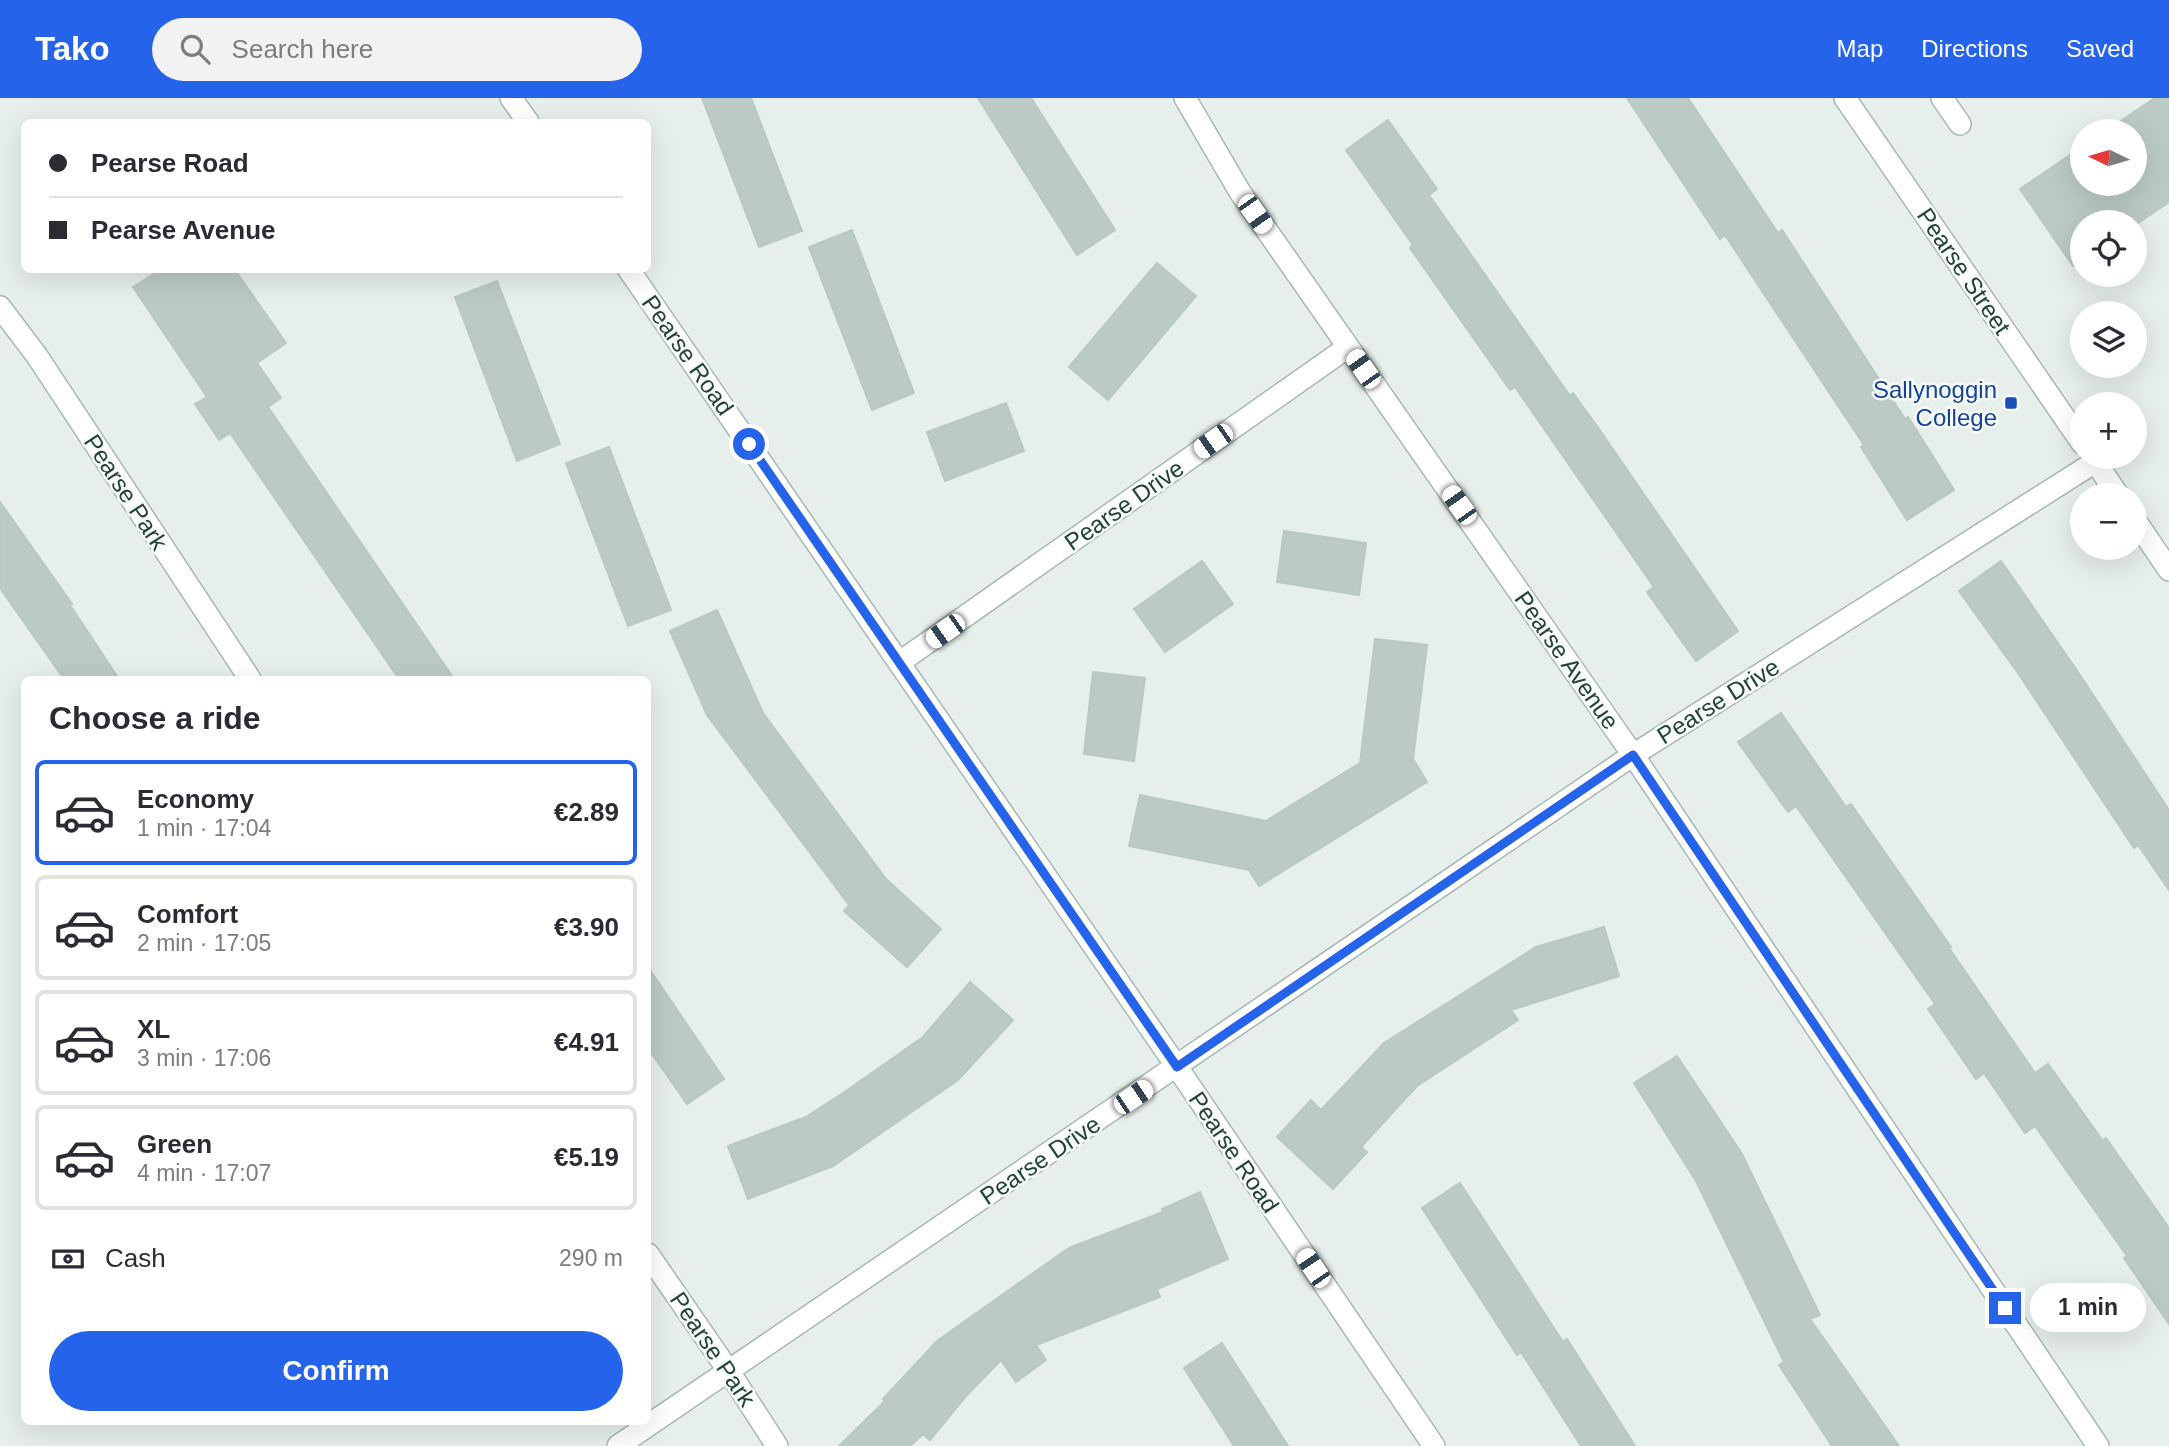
<!DOCTYPE html>
<meta charset="utf-8">
<style>
body{margin:0;font-family:Arial,sans-serif;background:#f2f2f3;color:#2b2b33;height:100vh;display:flex;flex-direction:column;font-size:26px;white-space:nowrap}
*{box-sizing:border-box;margin:0}
p{font-size:23px;color:#7c7c81}
.icon{flex:none;width:38px;height:38px;fill:none;stroke:currentColor;stroke-width:2;stroke-linecap:round;stroke-linejoin:round}
.map{position:relative;flex:1;overflow:hidden}
.panel{position:absolute;left:21px;top:578px;width:630px;height:749px;display:flex;flex-direction:column;background:#fff;border-radius:10px;box-shadow:0 7px 28px #0002}
.panel>*{flex:none}
.top-card{position:absolute;left:21px;top:21px;width:630px;height:154px;border-radius:10px;box-shadow:0 7px 28px #0002;display:grid;align-content:center;height:154px;padding:0 28px;background:#fff}
.needle{width:46px;rotate:275deg}
.buttons{position:absolute;left:2070px;top:21px;display:grid;gap:14px}
.buttons a{display:grid;place-items:center;width:77px;height:77px;border-radius:50%;background:#fff;box-shadow:0 7px 28px #0002;font-size:35px}
.end{position:absolute;width:32px;height:32px;margin:-16px;border:9px solid #2563eb;background:#fff;box-shadow:0 0 0 4px #fff}
.from{border-radius:50%}
.bubble{position:absolute;height:49px;border-radius:24px;background:#fff;box-shadow:0 7px 28px #0002;font-size:23px;font-weight:700;line-height:49px;text-align:center}
.car{position:absolute;width:21px;height:42px;margin:-21px -10px;border-radius:9px;box-shadow:0 0 5px 2px #0007;background:linear-gradient(#fff 24%,#345 0 40%,#fff 0 76%,#345 0 86%,#fff 0)}
.top-card b{display:flex;align-items:center;gap:24px;height:66px;font-size:26px}
.top-card b+b{border-top:2px solid #e1e1e2}
.top-card i{width:18px;height:18px;background:#2b2b33}
ul{padding:0;list-style:none}
li{display:flex;align-items:center;gap:21px;height:105px;margin:0 14px 10px;padding:0 14px;border:4px solid #e1e1e2;border-radius:10px}
li div{flex:1}
li b{display:block;font-size:26px}
li em{font-style:normal;font-weight:700}
li.active{border-color:#2563eb}
li>.icon{width:63px;height:63px;stroke-width:1.5}
h2{padding:0 28px;font-size:32px;line-height:84px}
.pay{display:flex;align-items:center;gap:18px;height:77px;padding:0 28px;font-size:26px}
.pay p{margin-inline-start:auto}
.button{display:flex;gap:14px;margin-top:auto;padding:14px 28px}
.button a{flex:1;height:80px;border-radius:42px;background:#2563eb;color:#fff;font-size:28px;font-weight:700;line-height:80px;text-align:center}
header{display:flex;align-items:center;gap:42px;box-sizing:border-box;height:98px;padding:0 35px;background:#2563eb;color:#fff}
header strong{font-size:33px}
nav{display:flex;gap:38px;margin-inline-start:auto;font-size:24px}
.search{width:490px;height:63px;background:#f2f2f3;display:flex;align-items:center;gap:18px;box-sizing:border-box;padding:0 24px;border-radius:38px;color:#7c7c81;font-size:26px}
.map>svg:first-child{display:block}
.building{fill:#bbcac4;stroke:#b8c9c2;stroke-width:2}
.lines{fill:none;stroke-linecap:round;stroke-linejoin:round}
.service-casing{stroke:#a8b8b2;stroke-width:24}
.minor-casing{stroke:#a8b8b2;stroke-width:24}
.service{stroke:#fff;stroke-width:21}
.minor{stroke:#fff;stroke-width:21}
.route{stroke:#2563eb;stroke-width:9}
.transit-dot{fill:#1a4fb4;stroke:#f7fbf9;stroke-width:2.5}
.labels{text-anchor:middle;dominant-baseline:central;stroke-width:5;stroke-linejoin:round;paint-order:stroke}
.street-label{font-size:24px;fill:#24423a;stroke:#f7fbf9}
.transit-label{font-size:24px;fill:#164399;stroke:#f7fbf9;text-anchor:end}
</style>
<header>
<strong>Tako</strong>
<div class="search"><svg class="icon" aria-label="search" viewBox="0 0 24 24"><circle cx="10" cy="10" r="6"/><path d="M15 15l6 6"/></svg>Search here</div>
<nav><a>Map</a><a>Directions</a><a>Saved</a></nav>
</header>
<div class="map">
<svg width="2169" height="1348" viewBox="0 0 2169 1348">
<rect width="100%" height="100%" fill="#e6efeb"/>
<path class="building" d="M702,0H751L802,133L759,149Z
M978,0H1031L1115,132L1077,157Z
M1627,0H1688L1778,135L1782,132L1905,321L1908,319L1954,392L1907,422L1861,349L1864,347L1725,137L1720,141Z
M2155,0H2169V104L2135,127V124H2082V162L2073,168L2020,91L2082,49V86H2135V33H2106Z
M1388,22L1437,91L1429,97L1570,298L1573,295L1599,331L1738,533L1696,563L1647,494L1654,489L1515,289L1510,292L1410,150L1413,147L1346,52Z
M852,132L914,295L872,312L809,149Z
M1157,165L1196,198L1108,302L1069,269Z
M160,172H235L286,245L257,265L281,300L268,309L454,581H399L230,335L219,342L195,306L207,299L133,189Z
M497,183L560,346L517,363L455,199Z
M1006,305L1024,353L945,383L927,334Z
M609,349L671,512L628,528L566,365Z
M0,404L72,506L70,507L119,581H64L0,490Z
M1284,433L1366,445L1359,497L1277,484Z
M1202,463L1233,506L1165,554L1134,511Z
M2001,463L2076,571L2169,712V792L2138,747L2134,750L2020,578L1959,493Z
M717,512L763,615L886,781L941,831L907,869L844,813L849,807L707,617L670,533Z
M1375,541L1427,547L1413,661L1427,684L1259,788L1249,772L1129,748L1140,697L1266,723L1360,665Z
M1093,574L1145,580L1134,663L1084,656Z
M1781,615L1846,709L1851,706L1951,849L1949,850L2035,975L2048,966L2103,1043L2106,1040L2169,1130V1226L2124,1160L2127,1158L2035,1028L2025,1035L1984,975L1976,981L1928,911L1935,906L1796,708L1788,714L1738,644Z
M1604,829L1619,878L1511,912L1518,922L1417,988L1361,1049L1367,1054L1333,1091L1277,1039L1311,1002L1321,1012L1384,945L1536,849Z
M648,869L724,981L687,1006L648,950Z
M970,884L1013,922L958,982L833,1068L748,1101L728,1048L806,1019L846,993L923,939Z
M1677,958L1742,1056L1820,1217L1810,1221L1899,1348H1832L1779,1267L1784,1264L1696,1083L1634,985Z
M1460,1085L1563,1244L1567,1241L1635,1348H1581L1521,1254L1517,1257L1422,1110Z
M1200,1094L1228,1161L1157,1191L1160,1199L1036,1247L1046,1262L1016,1284L1001,1262L966,1298L930,1342L923,1336L910,1348H839L885,1303L883,1301L937,1243L1006,1194L1069,1150L1163,1114L1162,1111Z
M1222,1245L1245,1281L1288,1348H1234L1184,1270Z"/>
<g class="lines">
<g class="service-casing">
<path id="service" d="M1942,0L1960,26
M618,1348L1633,657L2095,364"/>
</g>
<g class="minor-casing">
<path id="minor" d="M511,0L528,24
M1185,0L1240,94L1633,657L2098,1348
M1845,0L2082,345
M629,172L1177,969L1434,1348
M0,209L37,258L250,581
M2092,359L2118,397
M2135,422L2169,472
M900,564L1348,249
M648,1156L728,1272L777,1348"/>
</g>
<use href="#service" class="service"/>
<use href="#minor" class="minor"/>
</g>
<g class="lines">
<path class="route" d="M749,346L1177,969L1633,657L2005,1210"/>
</g>
<rect class="transit-dot" x="2004" y="298" width="14" height="14" rx="3.5"/>
<g class="labels">
<g class="street-label">
<text transform="translate(1964 173) rotate(56)">Pearse Street</text>
<text transform="translate(688 257) rotate(55)">Pearse Road</text>
<text transform="translate(126 394) rotate(57)">Pearse Park</text>
<text transform="translate(1124 407) rotate(-35)">Pearse Drive</text>
<text transform="translate(1567 562) rotate(55)">Pearse Avenue</text>
<text transform="translate(1718 603) rotate(-32)">Pearse Drive</text>
<text transform="translate(1234 1054) rotate(56)">Pearse Road</text>
<text transform="translate(1040 1062) rotate(-34)">Pearse Drive</text>
<text transform="translate(713 1251) rotate(56)">Pearse Park</text>
</g>
<g class="transit-label">
<text x="1997" y="291">Sallynoggin<tspan x="1997" dy="28">College</tspan></text>
</g>
</g>
</svg>
<div class="buttons">
<a><svg class="needle" viewBox="-14 -14 28 28"><path d="M0-13l5 13h-10z" fill="#e53935"/><path d="M0 13l5-13h-10z" fill="#7c7c81"/></svg></a>
<a><svg class="icon" aria-label="locate" viewBox="0 0 24 24"><circle cx="12" cy="12" r="6"/><path d="M12 2v4M12 18v4M2 12h4M18 12h4"/></svg></a>
<a><svg class="icon" aria-label="layers" viewBox="0 0 24 24"><path d="M12 4l9 5-9 5-9-5zM3 14l9 5 9-5"/></svg></a>
<a>+</a>
<a>−</a>
</div>
<i class="end from" style="left:749px;top:346px"></i>
<i class="end" style="left:2005px;top:1210px"></i>
<div class="bubble" style="left:2030px;top:1185px;width:116px">1 min</div>
<i class="car" style="left:1255px;top:116px;rotate:145deg"></i>
<i class="car" style="left:1363px;top:271px;rotate:325deg"></i>
<i class="car" style="left:1213px;top:343px;rotate:235deg"></i>
<i class="car" style="left:1459px;top:407px;rotate:325deg"></i>
<i class="car" style="left:945px;top:533px;rotate:235deg"></i>
<i class="car" style="left:1133px;top:999px;rotate:56deg"></i>
<i class="car" style="left:1313px;top:1170px;rotate:326deg"></i>
<div class="top-card">
<b><i class="from"></i>Pearse Road</b>
<b><i></i>Pearse Avenue</b>
</div>
<section class="panel">
<h2>Choose a ride</h2>
<ul>
<li class="active"><svg class="icon" aria-label="car" viewBox="0 0 24 24"><path d="M5 17H2v-5l4-1 3-4h7l3 4 3 1v5h-3M9 17h6M6 11h13"/><circle cx="7" cy="17" r="2"/><circle cx="17" cy="17" r="2"/></svg><div><b>Economy</b><p>1 min · 17:04</p></div><em>€2.89</em></li>
<li><svg class="icon" aria-label="car" viewBox="0 0 24 24"><path d="M5 17H2v-5l4-1 3-4h7l3 4 3 1v5h-3M9 17h6M6 11h13"/><circle cx="7" cy="17" r="2"/><circle cx="17" cy="17" r="2"/></svg><div><b>Comfort</b><p>2 min · 17:05</p></div><em>€3.90</em></li>
<li><svg class="icon" aria-label="car" viewBox="0 0 24 24"><path d="M5 17H2v-5l4-1 3-4h7l3 4 3 1v5h-3M9 17h6M6 11h13"/><circle cx="7" cy="17" r="2"/><circle cx="17" cy="17" r="2"/></svg><div><b>XL</b><p>3 min · 17:06</p></div><em>€4.91</em></li>
<li><svg class="icon" aria-label="car" viewBox="0 0 24 24"><path d="M5 17H2v-5l4-1 3-4h7l3 4 3 1v5h-3M9 17h6M6 11h13"/><circle cx="7" cy="17" r="2"/><circle cx="17" cy="17" r="2"/></svg><div><b>Green</b><p>4 min · 17:07</p></div><em>€5.19</em></li>
</ul>
<div class="pay"><svg class="icon" aria-label="cash" viewBox="0 0 24 24"><path d="M3 7h18v10H3z"/><circle cx="12" cy="12" r="2"/></svg>Cash<p>290 m</p></div>
<div class="button"><a>Confirm</a></div>
</section>
</div>
